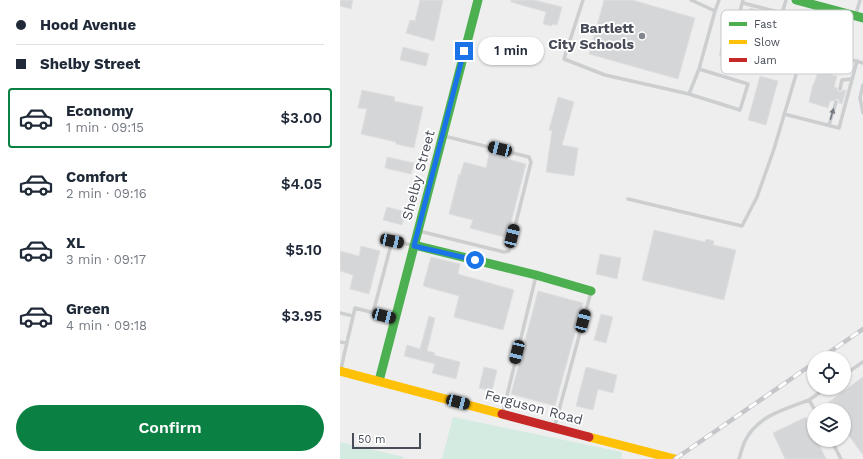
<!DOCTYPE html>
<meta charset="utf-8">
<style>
body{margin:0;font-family:"Work Sans",sans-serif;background:#f6f6f7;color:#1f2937;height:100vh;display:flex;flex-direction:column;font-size:15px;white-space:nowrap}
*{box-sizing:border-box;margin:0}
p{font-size:13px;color:#747a83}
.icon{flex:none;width:22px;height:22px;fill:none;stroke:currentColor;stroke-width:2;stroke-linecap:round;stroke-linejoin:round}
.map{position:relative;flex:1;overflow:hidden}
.drawer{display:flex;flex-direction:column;background:#fff;width:340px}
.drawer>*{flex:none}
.banner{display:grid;align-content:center;height:88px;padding:0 16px;background:#fff}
.fabs{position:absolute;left:467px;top:351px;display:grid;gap:8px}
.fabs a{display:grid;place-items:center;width:44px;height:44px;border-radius:50%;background:#fff;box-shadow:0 1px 3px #0004;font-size:20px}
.scale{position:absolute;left:12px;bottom:10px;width:69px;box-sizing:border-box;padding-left:4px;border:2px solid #474c58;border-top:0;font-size:11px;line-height:14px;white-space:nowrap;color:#474c58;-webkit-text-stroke:3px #fff;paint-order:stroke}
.end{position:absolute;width:18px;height:18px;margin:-9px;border:5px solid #1a73e8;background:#fff;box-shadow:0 0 0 2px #fff}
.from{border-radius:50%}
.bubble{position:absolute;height:28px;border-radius:14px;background:#fff;box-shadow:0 1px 3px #0004;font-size:13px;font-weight:600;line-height:28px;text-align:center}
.car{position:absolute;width:12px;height:24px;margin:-12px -6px;border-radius:5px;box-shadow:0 0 3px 1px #0007;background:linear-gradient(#222 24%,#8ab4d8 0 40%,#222 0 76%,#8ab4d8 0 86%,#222 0)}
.banner b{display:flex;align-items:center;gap:14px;height:38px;font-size:15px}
.banner b+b{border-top:1px solid #e0e1e3}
.banner i{width:10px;height:10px;background:#1f2937}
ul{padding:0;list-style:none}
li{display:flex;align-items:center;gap:12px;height:60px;margin:0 8px 6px;padding:0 8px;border:2px solid transparent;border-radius:4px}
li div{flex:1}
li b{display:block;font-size:15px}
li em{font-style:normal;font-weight:600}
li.on{border-color:#0b8043}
li>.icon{width:36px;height:36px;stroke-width:1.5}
.button{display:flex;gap:8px;margin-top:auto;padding:8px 16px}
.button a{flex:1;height:46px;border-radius:24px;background:#0b8043;color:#fff;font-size:16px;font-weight:600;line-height:46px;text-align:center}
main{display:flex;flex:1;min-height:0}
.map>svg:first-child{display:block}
.green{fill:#d4ebe1}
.building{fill:#d5d6d8;stroke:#dfdfe0}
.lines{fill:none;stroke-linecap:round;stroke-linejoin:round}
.lane{stroke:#ccced0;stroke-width:3.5}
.fast{stroke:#4caf50;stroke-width:9}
.slow{stroke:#ffc107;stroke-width:9}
.jam{stroke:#c62828;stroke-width:9}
.rail-casing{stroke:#c5c6c9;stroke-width:4.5}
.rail{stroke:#fff;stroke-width:3;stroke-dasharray:9;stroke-linecap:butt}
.oneway{fill:#767a82}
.route{stroke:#1a73e8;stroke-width:5}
.poi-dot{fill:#81858c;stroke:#fff;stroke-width:1.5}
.labels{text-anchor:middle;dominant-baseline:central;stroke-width:3.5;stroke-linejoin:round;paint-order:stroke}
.poi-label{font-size:14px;font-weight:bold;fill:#474c58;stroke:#fff;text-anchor:end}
.street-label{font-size:14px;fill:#474c58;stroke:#fff}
.key{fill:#fff;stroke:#c8c9cd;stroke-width:1}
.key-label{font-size:11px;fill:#474c58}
</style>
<main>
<section class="drawer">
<div class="banner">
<b><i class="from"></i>Hood Avenue</b>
<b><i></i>Shelby Street</b>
</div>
<ul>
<li class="on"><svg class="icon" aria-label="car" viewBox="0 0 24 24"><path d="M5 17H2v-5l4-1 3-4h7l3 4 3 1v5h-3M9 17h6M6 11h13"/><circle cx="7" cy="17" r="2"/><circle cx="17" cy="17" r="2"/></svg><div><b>Economy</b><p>1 min · 09:15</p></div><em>$3.00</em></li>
<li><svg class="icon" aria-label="car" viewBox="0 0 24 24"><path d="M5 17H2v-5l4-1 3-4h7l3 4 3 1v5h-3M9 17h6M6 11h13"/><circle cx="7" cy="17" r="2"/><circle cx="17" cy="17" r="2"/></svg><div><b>Comfort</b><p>2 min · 09:16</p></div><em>$4.05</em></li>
<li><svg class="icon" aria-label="car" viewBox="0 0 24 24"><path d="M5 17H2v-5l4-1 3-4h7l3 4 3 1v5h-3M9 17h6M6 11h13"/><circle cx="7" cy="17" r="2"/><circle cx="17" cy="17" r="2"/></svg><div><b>XL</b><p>3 min · 09:17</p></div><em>$5.10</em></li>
<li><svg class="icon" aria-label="car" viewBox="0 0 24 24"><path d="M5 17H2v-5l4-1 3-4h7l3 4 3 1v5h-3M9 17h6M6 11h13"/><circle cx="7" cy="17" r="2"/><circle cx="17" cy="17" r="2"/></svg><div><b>Green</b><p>4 min · 09:18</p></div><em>$3.95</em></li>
</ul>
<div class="button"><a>Confirm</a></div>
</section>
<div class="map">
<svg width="523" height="459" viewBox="0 0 523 459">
<rect width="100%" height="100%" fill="#eee"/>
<path class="green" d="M113,417L282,452L281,459H102Z
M0,442L64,457L63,459H0Z"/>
<path class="building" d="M0,0H13L11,9L0,6Z
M80,0H103L94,41L66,33L70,20L75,21Z
M171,0H194L222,7L217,25L212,24V26L203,24L206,12L171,2Z
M264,0H292L355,18L338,79L249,54Z
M410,8L436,15L432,33L406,25L407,19L411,17L409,13Z
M404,32L420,36L412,64L379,55L385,34L402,39Z
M63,47L89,54L86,66L60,60Z
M483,69L493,72L492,75L497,76L494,87L497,88L498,91L501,92L503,90H506L502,104L499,103V100L497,99L493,101H490L488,108L469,102L473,84H474L478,71L482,73Z
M420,76L438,81L426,125L408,120Z
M22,90L55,97L54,101L83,107L74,148L56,144V142L21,134L27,109L18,108Z
M218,97L234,102L222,145L238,148L234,176L206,172L212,131L209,130Z
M149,154L186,164L167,238L130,228L133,220L109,214L119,174L120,175L124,162L146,168Z
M47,157L74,163L71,174L45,168Z
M47,207L66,212L62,225L43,220Z
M314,230L365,242L366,239L374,241L373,245L396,250L384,300L302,280Z
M21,246L40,251L29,294L10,289L13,275L0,271V251L19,256Z
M260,254L281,258L277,279L256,274Z
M91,257L120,264L118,274L174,290L163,330L114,317L119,296L83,286Z
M198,291L243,303L215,406L171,394Z
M261,314L273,317L266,343L254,340Z
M89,316L95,318L87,351L95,353L94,355L120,362L116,379L92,373L95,364L64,356L67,345L80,349Z
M144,367L157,370L152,391L139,388Z
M246,367L277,375L273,393L258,389L253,410L236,406Z
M523,377V455L504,429V410H490L486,404Z
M466,417L474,434V440H477L486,459H445L433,433Z"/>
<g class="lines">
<path class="lane" d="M243,0L224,59L265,75L349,94L400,110L408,84L359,69L349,94
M351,0L375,11L359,69
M403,0L396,26L435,37L446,0
M403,3L442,13
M375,11L379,0
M400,14L408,16
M516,14L520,0
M464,46L523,63
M427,64L435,37
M523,85L520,98L523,113
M500,89L502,80L512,79
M444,114L499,128L517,61
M489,125L496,102
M288,199L402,226L417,197L434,149L476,7
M79,231L164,252L169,251L191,162L189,157L104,136
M0,313L13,316
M33,313L52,241L72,245
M0,342L7,343
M1,370L4,355L15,308L54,318
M504,375L523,362
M475,410L469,400L486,388
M163,412L196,276
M215,425L251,292
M491,440L501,459
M399,459C401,453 402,447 405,441C417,416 445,409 469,400"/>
<path class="fast" d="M456,0L523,18
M74,245L196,275L251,291
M39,381L138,0"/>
<path class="slow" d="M0,371L162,414
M249,437L335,459"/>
<path class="jam" d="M162,414L249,437"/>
<g class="rail-casing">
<path id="rail" d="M481,358L523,329
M335,459L474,363"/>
</g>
<use href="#rail" class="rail"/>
</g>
<defs><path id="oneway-solid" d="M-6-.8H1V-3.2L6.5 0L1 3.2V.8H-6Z"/></defs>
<use class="oneway" href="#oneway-solid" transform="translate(492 114) rotate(-74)"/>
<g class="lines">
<path class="route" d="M124,51L74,246L135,260"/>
</g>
<circle class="poi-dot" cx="302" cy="36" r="4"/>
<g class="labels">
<g class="poi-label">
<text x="294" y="28">Bartlett<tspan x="294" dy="16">City Schools</tspan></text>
</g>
<g class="street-label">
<text transform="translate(78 175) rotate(-75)">Shelby Street</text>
<text transform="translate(194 407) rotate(15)">Ferguson Road</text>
</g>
</g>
<rect x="381" y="10" width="132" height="64" rx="6" class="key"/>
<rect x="389" y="22" width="18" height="4" fill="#4caf50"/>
<rect x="389" y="40" width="18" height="4" fill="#ffc107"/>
<rect x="389" y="58" width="18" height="4" fill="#c62828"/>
<g class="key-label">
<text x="414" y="28">Fast</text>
<text x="414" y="46">Slow</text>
<text x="414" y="64">Jam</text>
</g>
</svg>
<div class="fabs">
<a><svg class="icon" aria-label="locate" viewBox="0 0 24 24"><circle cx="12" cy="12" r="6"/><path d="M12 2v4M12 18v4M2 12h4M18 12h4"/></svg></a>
<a><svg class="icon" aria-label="layers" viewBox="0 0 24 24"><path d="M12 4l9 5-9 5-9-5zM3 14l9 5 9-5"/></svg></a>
</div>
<div class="scale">50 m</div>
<i class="end from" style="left:135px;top:260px"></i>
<i class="end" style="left:124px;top:51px"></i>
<div class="bubble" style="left:138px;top:37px;width:66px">1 min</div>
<i class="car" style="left:160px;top:149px;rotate:284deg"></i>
<i class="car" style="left:172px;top:236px;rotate:14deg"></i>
<i class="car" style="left:52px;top:241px;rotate:102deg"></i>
<i class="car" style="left:44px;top:316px;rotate:105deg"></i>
<i class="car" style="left:243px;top:321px;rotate:15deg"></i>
<i class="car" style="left:177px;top:352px;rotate:194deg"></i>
<i class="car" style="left:118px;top:402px;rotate:105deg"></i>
</div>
</main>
